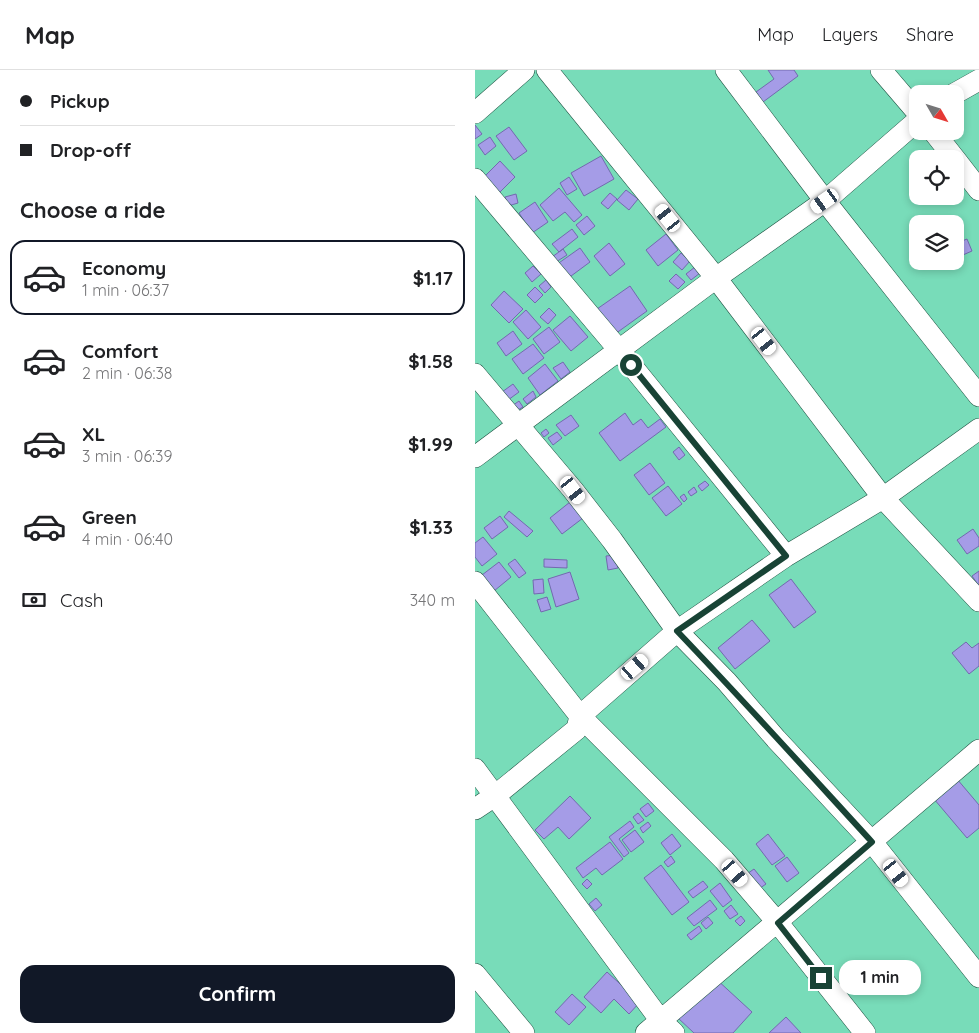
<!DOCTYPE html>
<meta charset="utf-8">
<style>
body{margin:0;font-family:Quicksand,sans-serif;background:#f2f2f2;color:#202124;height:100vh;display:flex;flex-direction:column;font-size:19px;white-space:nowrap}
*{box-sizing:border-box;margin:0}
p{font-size:16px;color:#757577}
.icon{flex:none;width:28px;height:28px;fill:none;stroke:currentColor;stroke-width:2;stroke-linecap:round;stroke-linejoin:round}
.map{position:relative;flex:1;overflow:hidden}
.sheet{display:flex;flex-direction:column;background:#fff;width:475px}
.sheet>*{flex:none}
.hud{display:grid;align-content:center;height:110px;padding:0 20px;background:#fff}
.needle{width:32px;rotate:129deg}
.controls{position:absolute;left:434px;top:15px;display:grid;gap:10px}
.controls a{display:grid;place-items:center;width:55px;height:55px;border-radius:10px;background:#fff;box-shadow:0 2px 8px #0003;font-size:25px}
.end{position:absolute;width:22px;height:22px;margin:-11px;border:6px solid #184335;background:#fff;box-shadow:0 0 0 2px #fff}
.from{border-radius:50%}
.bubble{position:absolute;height:35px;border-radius:15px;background:#fff;box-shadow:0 2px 8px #0003;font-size:16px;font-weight:800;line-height:35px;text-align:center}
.car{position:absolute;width:15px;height:30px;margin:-15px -8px;border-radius:6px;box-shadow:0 0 4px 1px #0007;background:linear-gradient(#fff 24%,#345 0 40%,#fff 0 76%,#345 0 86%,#fff 0)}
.hud b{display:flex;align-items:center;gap:18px;height:48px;font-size:19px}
.hud b+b{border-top:1px solid #e0e0e0}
.hud i{width:12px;height:12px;background:#202124}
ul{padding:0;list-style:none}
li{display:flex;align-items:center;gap:15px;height:75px;margin:0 10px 8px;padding:0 10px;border:2px solid transparent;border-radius:15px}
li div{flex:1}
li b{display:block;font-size:19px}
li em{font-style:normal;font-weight:800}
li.active{border-color:#111827}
li>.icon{width:45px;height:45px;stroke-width:1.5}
h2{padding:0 20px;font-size:22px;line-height:60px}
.pay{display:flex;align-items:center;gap:12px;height:55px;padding:0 20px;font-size:19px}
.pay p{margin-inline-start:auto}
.action{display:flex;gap:10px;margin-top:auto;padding:10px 20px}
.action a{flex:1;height:58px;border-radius:15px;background:#111827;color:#fff;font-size:20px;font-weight:800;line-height:58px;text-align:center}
header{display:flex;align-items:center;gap:30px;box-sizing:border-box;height:70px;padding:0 25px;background:#fff;border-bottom:1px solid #e0e0e0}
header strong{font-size:24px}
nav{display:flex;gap:28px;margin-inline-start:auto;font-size:18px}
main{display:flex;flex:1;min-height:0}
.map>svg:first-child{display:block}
.building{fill:#a59ce7;stroke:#7369af}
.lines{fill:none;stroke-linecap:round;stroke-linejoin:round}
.minor-casing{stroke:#1f5443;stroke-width:22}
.minor{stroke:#fff;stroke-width:21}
.route{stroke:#184335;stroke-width:6}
</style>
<header>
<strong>Map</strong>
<nav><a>Map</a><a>Layers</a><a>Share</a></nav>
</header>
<main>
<section class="sheet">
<div class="hud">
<b><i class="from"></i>Pickup</b>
<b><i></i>Drop-off</b>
</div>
<h2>Choose a ride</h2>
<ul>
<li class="active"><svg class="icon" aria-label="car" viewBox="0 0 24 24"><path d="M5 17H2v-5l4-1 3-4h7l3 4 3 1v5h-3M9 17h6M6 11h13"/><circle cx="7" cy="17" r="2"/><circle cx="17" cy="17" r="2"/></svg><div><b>Economy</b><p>1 min · 06:37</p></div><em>$1.17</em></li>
<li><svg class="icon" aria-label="car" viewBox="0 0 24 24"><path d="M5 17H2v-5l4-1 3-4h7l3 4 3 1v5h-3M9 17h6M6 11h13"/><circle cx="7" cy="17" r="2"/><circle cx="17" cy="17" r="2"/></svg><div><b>Comfort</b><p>2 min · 06:38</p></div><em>$1.58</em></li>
<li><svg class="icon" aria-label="car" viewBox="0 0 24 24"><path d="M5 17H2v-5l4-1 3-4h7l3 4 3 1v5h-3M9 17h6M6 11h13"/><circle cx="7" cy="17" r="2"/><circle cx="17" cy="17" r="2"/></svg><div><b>XL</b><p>3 min · 06:39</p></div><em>$1.99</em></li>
<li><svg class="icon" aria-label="car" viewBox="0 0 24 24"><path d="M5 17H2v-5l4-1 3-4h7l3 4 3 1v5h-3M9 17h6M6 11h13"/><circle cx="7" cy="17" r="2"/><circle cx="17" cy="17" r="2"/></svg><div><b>Green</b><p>4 min · 06:40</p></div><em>$1.33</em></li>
</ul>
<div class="pay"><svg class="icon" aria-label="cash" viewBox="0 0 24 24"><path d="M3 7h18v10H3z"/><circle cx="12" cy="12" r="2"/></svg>Cash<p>340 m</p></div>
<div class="action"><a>Confirm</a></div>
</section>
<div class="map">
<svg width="504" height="963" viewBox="0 0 504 963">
<rect width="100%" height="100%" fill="#78dcb9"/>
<path class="building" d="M293,0H319L323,6L288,32L281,22L299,9Z
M0,55L7,64L0,69Z
M34,57L52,81L39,90L21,66Z
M15,67L21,76L10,85L3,75Z
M126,86L139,109L109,126L96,103Z
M25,91L40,107L22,125L7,109Z
M94,107L102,119L92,125L85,113Z
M84,118L107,145L99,152L90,142L78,151L65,135Z
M151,120L163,129L154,140L142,130Z
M135,123L142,129L133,139L126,133Z
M41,124L43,133L33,136L30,127Z
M60,132L73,152L57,163L44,143Z
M112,146L120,156L109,165L101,155Z
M97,159L103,167L84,182L77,174Z
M191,164L203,180L183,196L171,180Z
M492,169L497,181L481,188L480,174Z
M134,173L150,194L135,206L119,186Z
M105,178L115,192L92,209L81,195Z
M88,179L92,185L81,192L77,187Z
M206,183L215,191L207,200L198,192Z
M58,196L66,204L57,212L50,203Z
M220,197L225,203L216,210L211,204Z
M201,204L210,212L203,219L194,211Z
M71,210L76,217L70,223L64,216Z
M155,216L172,241L140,264L122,239Z
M60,217L68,225L60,233L52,225Z
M29,221L48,239L34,253L16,235Z
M74,238L81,245L73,254L65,247Z
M51,240L66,257L53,269L38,252Z
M95,246L113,267L96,281L78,260Z
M74,257L85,272L69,284L58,269Z
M38,261L47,274L31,286L22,273Z
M58,274L69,288L48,304L37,289Z
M88,292L95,302L86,309L78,298Z
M70,294L83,311L65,325L53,308Z
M38,314L44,322L33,330L27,322Z
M58,321L61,327L52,334L48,329Z
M44,331L48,337L41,341L37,336Z
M150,343L158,355L166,349L173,358L185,349L191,357L145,391L124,363Z
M96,345L104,356L90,366L81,355Z
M71,359L74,363L69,367L66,363Z
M82,362L87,368L78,375L73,368Z
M204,377L210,385L204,390L198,382Z
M175,393L190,413L174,425L159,405Z
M230,411L234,415L227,421L223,416Z
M193,416L207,434L191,446L177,428Z
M219,417L222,422L216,426L213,422Z
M209,424L212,429L209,432L205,427Z
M95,432L108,448L87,464L75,448Z
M34,441L58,461L52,467L29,447Z
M25,446L33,457L17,469L9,458Z
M498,459L504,468V476L492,484L482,470Z
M8,467L22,484L7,496L0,487V473Z
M141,485L143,498L133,500L131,486Z
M40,489L51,503L44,508L33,494Z
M69,489L92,490V498L69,497Z
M24,492L36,507L19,521L7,505Z
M504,501V516L497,506Z
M95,502L104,529L81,537L73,509Z
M68,509L69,523L59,524L58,510Z
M316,509L341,542L319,558L294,525Z
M72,527L76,539L66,542L62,530Z
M277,550L295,571L260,599L243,578Z
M491,572L497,578L504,573V596L494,604L477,583Z
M482,709L504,735V758L492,768L459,729Z
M95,726L116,748L94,769L83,757L69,769L60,760Z
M173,733L179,741L171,747L165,739Z
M163,743L169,750L163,754L158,747Z
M155,751L159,757L144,769L154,783L149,787L134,767Z
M173,752L176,756L168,763L165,758Z
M160,760L169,772L156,782L147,770Z
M197,764L206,776L195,785L186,773Z
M293,764L310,786L297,795L281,774Z
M135,772L148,789L127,805L121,798L108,808L101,798Z
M196,786L200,792L193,797L189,792Z
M312,787L324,803L312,812L300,796Z
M186,795L214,832L197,845L169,808Z
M279,799L291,814L278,823L266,808Z
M112,809L117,814L112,819L107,814Z
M228,811L233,817L218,828L213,822Z
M245,813L257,830L248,837L235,821Z
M121,828L127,835L120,841L114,834Z
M235,830L242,839L219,856L212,848Z
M256,835L263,844L255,849L249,841Z
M266,846L270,851L265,856L260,851Z
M233,847L238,853L231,859L226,853Z
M224,856L227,861L216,870L212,865Z
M132,902L165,932L154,944L139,929L126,943L109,927Z
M240,908L277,942L258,963H219L203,948Z
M97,924L111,937L94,955L80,942Z
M311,947L326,963H294Z"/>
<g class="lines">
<g class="minor-casing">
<path id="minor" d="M72,0L241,208L408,428L504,531
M251,0L350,131L504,326
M406,0L442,42
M479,24L504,10
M0,43L49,0
M458,61L480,89
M480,89L504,120
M0,109L144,280L311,486
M0,304L98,420L137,470L202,561L252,612L301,669L397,772L504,907
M0,387L241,208L350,131L442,51
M0,512L105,646L249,790L303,853L390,963
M0,699L186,951L199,963
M0,739L21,725L102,659L105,646L202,561L311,486L408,428L504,359
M0,904L49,963
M171,963L504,680"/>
</g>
<use href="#minor" class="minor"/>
</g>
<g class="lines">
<path class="route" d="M156,295L311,486L202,561C268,630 332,701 397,772L303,853L346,908"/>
</g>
</svg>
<div class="controls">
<a><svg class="needle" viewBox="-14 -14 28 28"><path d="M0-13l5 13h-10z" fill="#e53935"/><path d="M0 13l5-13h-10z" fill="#757577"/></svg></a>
<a><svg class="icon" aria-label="locate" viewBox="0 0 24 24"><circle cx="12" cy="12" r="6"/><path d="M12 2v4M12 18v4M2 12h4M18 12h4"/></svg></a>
<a><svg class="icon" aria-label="layers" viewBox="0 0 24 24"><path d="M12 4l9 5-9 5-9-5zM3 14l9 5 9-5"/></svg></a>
</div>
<i class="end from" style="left:156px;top:295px"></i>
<i class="end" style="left:346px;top:908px"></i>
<div class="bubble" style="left:364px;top:890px;width:82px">1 min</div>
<i class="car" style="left:350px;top:131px;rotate:235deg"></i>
<i class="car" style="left:193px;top:148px;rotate:321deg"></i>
<i class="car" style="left:289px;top:271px;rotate:143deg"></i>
<i class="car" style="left:98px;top:420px;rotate:143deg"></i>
<i class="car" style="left:160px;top:597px;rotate:49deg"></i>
<i class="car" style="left:260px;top:803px;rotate:139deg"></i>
<i class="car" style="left:421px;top:803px;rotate:142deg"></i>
</div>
</main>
